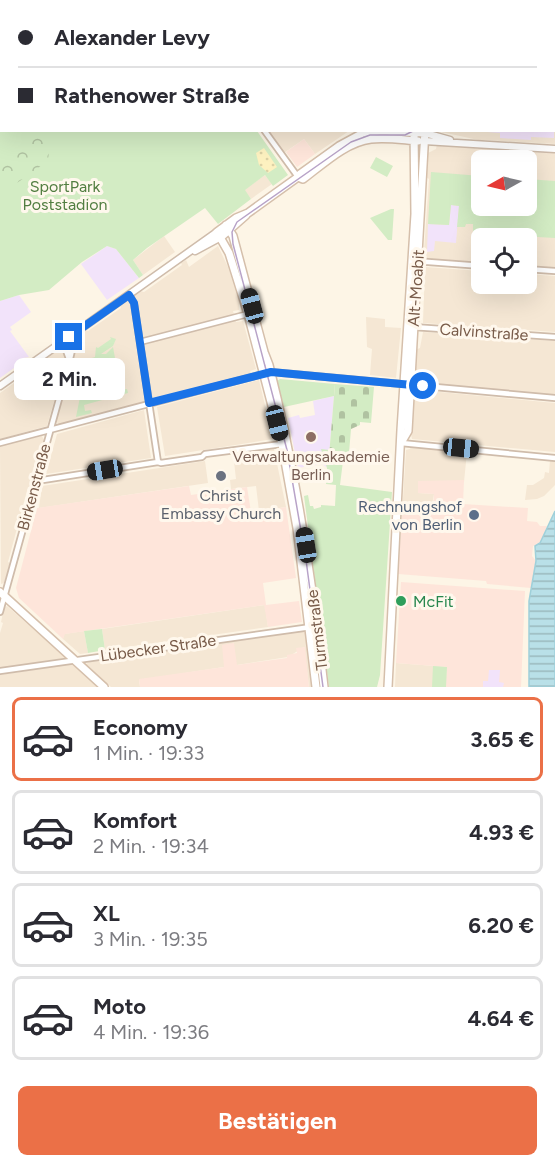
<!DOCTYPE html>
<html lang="de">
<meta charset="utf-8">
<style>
body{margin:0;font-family:Figtree,sans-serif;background:#f2f2f3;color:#2b2b33;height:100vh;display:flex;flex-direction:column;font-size:22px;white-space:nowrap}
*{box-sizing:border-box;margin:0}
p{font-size:20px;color:#7c7c81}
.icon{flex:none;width:33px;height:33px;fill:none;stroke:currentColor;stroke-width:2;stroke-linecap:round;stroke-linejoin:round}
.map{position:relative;height:687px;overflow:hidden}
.drawer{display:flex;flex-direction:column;background:#fff;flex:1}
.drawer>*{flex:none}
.banner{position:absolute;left:0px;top:0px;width:555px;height:132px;box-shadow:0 6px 24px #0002;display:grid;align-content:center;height:132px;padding:0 18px;background:#fff}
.needle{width:39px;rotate:262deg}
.fabs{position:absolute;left:471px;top:150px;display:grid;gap:12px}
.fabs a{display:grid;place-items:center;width:66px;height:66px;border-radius:9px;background:#fff;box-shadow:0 6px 24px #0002;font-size:30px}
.end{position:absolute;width:27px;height:27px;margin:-14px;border:8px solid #1a73e8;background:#fff;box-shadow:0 0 0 3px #fff}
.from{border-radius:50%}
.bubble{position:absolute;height:42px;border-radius:9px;background:#fff;box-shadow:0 6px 24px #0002;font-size:20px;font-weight:700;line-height:42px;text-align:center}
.car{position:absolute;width:18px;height:36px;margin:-18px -9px;border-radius:8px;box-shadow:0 0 4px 2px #0007;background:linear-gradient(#222 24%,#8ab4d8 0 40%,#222 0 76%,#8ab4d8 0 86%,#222 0)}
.banner b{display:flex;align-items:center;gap:21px;height:57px;font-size:22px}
.banner b+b{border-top:2px solid #e1e1e2}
.banner i{width:15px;height:15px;background:#2b2b33}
ul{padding:10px 0 0;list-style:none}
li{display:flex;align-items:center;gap:18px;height:84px;margin:0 12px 9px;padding:0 6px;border:3px solid #e1e1e2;border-radius:9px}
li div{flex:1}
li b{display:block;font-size:22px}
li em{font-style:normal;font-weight:700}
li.selected{border-color:#eb7047}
li>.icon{width:54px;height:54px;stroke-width:1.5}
.cta{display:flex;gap:12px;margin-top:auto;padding:12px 18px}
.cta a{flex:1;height:69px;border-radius:9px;background:#eb7047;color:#fff;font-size:24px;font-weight:700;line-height:69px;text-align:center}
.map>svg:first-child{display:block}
.residential{fill:#f5e7d4;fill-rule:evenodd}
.commercial{fill:#fee5da}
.education{fill:#f2e3fa}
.green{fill:#d3ecc4}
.forest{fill:url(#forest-crowns)}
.sand{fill:url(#sand-dots)}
.cemetery{fill:url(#cemetery-stones)}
.water{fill:url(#water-rules);stroke:#9fd0da;stroke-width:1.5}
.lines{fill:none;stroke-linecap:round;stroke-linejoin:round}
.minor-casing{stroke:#cfbcab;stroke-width:8}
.tertiary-casing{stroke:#cfbcab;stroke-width:9}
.secondary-casing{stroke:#d5bfab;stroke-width:10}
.minor{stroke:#fff;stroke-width:4.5}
.tertiary{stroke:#fff;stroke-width:6}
.secondary{stroke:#fff;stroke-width:7}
.tram{stroke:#b8a3c8;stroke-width:1.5}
.route{stroke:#1a73e8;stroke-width:8}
.education-dot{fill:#8d6e63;stroke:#fff8ed;stroke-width:2}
.worship-dot{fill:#6b7280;stroke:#fff8ed;stroke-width:2}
.service-dot{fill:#5c6f8a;stroke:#fff8ed;stroke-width:2}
.leisure-dot{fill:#2e9e5b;stroke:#fff8ed;stroke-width:2}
.labels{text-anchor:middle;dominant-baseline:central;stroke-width:6;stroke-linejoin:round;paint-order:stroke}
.park-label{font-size:16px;fill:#527e41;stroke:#fff8ed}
.street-label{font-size:16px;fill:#785b49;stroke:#fff8ed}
.education-label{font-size:16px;fill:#785e54;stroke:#fff8ed}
.worship-label{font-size:16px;fill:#5b616d;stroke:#fff8ed}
.service-label{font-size:16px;fill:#4e5e75;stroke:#fff8ed;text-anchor:end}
.leisure-label{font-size:16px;fill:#27864d;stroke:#fff8ed;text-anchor:start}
</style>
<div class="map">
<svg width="555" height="687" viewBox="0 0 555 687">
<defs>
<pattern id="forest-crowns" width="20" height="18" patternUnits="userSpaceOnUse" patternTransform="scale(1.5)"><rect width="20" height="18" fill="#d3ecc4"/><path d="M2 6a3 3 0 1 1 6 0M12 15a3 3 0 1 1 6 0" fill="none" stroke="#b0c2a1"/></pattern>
<pattern id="sand-dots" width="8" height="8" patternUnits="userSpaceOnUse" patternTransform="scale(1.5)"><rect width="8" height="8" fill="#fdf1c0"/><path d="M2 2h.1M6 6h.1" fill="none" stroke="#dcd1a6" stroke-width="1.8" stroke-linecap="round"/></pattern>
<pattern id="cemetery-stones" width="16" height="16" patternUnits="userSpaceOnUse" patternTransform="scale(1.5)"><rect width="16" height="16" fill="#d3ecc4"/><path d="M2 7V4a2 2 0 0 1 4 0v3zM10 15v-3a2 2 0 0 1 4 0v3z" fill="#b0c2a1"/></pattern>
<pattern id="water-rules" width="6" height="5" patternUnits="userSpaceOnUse" patternTransform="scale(1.5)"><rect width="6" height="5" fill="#b9e0e8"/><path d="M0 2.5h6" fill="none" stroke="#9bb9be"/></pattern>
</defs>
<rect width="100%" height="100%" fill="#fdf5e6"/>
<path class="residential" d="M434,0H555V144L485,140L483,141L437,131L554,130V2H434Z
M269,131H349L315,154L304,139L284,153Z
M437,144L484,149L555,153V269L527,267L526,238H482L481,264L422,259L421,254L424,251L429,179L426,177L428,153L436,149ZM482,160H526V206H482Z
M265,175L272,184L251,199L244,190Z
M164,236L175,252L143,275L133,260Z
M218,246L228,267L239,302V310L233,311L236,322L243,321L256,369L250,371L251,373L211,385L59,424L56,422L79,334L85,330L88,331L121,308L120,306L140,291L144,292L182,265L181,263L186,260L189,267Z
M425,267L481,271L482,284H526L527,274L555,276V332L423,323Z
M366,317L385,319V327L401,328L396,378L370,375L372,349L367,347Z
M423,332L555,341V395L416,382L414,377L415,350L420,348Z
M59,349L66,351V359L47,426L0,439V393L42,363V361Z
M259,380L273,439L165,456L157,407Z
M416,388L419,390L555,403V452L412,439L410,430L413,394Z
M144,410L151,458L46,474L57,434Z
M42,436L44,440L31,487H28L8,562L10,563L4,583L1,584L0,446Z
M411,446L467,452L464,482L435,481L418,493L434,494L430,515H402L406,450L410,449Z
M274,449L286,507L259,511L256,486L231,489L230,480L236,479L234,462L241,461V455Z
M550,460L555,461V485L544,496L537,499L525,500L527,485H533L544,478L545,472L549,473Z
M205,461L208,483L39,508L42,486Z
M265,605L268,627L105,650L102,629Z
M7,606L55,648L57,647L66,656L65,658L0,668V633L3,623L1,622L4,608Z
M84,631L88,653L80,654L63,639L64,634Z
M304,631L307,634L313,687H309L304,647L288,657L139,680L140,687H111L86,664L89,662Z
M396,663L447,667L445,687H395Z
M72,664L97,687H0V675Z"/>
<path class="commercial" d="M304,139L315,154L297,167L286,152Z
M464,480L463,504L528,508L527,521L537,522L540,526H547L540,544L533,546L532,556L536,561L531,588L487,584L486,581L398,574L402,515H430L431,506H433L434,494L418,493V481Z
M189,486L191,495L247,487L251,512L286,507L296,578L263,583L266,605L299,601L302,622L268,627L264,605L65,634L63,639L19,598L16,588L37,508Z
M401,582L525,591L521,687H445L447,667L396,663Z
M234,643L237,665L287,658V655L297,653L296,648L305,647L309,687H140L139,679L224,667L222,645Z"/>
<path class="education" d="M554,64V138L531,137V140L500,138V133L487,132V130H554Z
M451,205L459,206L456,243L435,241L434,251L427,252L428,224L449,225Z
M107,246L116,249L139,278L107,300L81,264Z
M19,295L31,312L10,327L12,330L10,331L29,357L23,358L21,363L0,378V301Z
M334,396L328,468L322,464L298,468L288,418L299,415L300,418L315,415L313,401Z
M489,670H500L499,682L504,683L503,687H483V681H488Z"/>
<path class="green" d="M0,0L167,1L2,2V130L257,131L288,175L273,186L265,175L245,190L251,199L218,224L205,208L147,248L133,260L143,275L139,278L116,249L107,246L82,262L49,290L19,295L0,301Z
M376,157L393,166L387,177L370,168Z
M431,172L481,176L482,206H526L527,179L555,181V238L473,233V224H466L465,227H457L459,206L451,205L449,225L428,224Z
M391,209H394L392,240H388L370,218Z
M110,337L116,339L113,346L101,354H106L113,347L117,369L113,370V375L108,376L109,383H107L106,386L103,387L100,384L97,364L101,362L104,368L107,367L109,359H105L97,363L92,358L95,357L96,347L98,348L111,339Z
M91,364L96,367L93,368L96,384L106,392L127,389L128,393L84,405L85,411L91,410L92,413L76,417L80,397L85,394Z
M280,379L335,384L334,396L284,407L277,381Z
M321,449L329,450V456H340V460L343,461L340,485L392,492L380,675L377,687H329L304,496L308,495L310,506H313L314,509L321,507V505L335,506L336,485L326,484L327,468Z
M102,629L105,650L88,653L84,631Z
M433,666L447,667L446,687H432Z"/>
<path class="forest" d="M25,131H51L48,161L0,195V148C12,147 20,142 25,131Z"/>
<path class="sand" d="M264,148L277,167L268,173L259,165L256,153Z"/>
<path class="cemetery" d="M335,384L374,387L371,423L360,422V425L351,429L349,453L340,452L339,456H329Z"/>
<path class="water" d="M555,511V687H529V601L536,561L535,546L540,543Z"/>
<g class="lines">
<g class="minor-casing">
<path id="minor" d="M173,0L174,2
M281,0L282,2
M195,2L197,0
M365,2L367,0
M554,33H555
M264,130L298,177
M415,261L482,266
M526,269L555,271
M129,295L134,303L158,462
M413,327L555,337
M63,342L69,359
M140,342L248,314
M0,443L271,372L555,398
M401,443L555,458
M36,478L43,480L158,462L161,463L202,457L205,454L282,444
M0,612L69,363L73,346L69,337
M0,671L311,627"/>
</g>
<g class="tertiary-casing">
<path id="tertiary" d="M417,2V0
M431,2V0
M425,133L450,140
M424,141L555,149
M195,251L221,237
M0,386L217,232"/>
</g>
<g class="secondary-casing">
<path id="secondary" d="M401,0L402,2
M298,177L303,179C323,164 346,142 371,139C387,137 403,140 418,141
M226,225L233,236L264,352L269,365C296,471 312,578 324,687
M221,237L246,215
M401,443L408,431L425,130
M0,592L104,687
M316,687L297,528L282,444L248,314L229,253L217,232L236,218L248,213L298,177L300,174L339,146L363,133L381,131L425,133
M388,687L401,430L415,214L414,130"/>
</g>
<use href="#minor" class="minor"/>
<use href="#tertiary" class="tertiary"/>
<use href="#secondary" class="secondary"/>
<path class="tram" d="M402,0L404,2
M323,687L306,560L287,450L233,244L232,232L237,222L351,142L370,135H405L415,130"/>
</g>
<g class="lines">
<path class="route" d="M69,337L129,295L134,303L149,403L271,372L423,386"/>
</g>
<circle class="education-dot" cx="311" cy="437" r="6"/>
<circle class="worship-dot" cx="221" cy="476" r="6"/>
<circle class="service-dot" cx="474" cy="515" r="6"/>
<circle class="leisure-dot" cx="401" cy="601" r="6"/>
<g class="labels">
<g class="park-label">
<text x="65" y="186">SportPark<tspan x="65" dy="18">Poststadion</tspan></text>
</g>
<g class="street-label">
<text transform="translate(416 288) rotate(-86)">Alt-Moabit</text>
<text transform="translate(484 332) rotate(4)">Calvinstraße</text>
<text transform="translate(34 487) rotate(-75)">Birkenstraße</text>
<text transform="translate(317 630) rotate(-97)">Turmstraße</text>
<text transform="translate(158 648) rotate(-8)">Lübecker Straße</text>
</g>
<g class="education-label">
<text x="311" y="456">Verwaltungsakademie<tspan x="311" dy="18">Berlin</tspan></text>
</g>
<g class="worship-label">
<text x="221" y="495">Christ<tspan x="221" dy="18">Embassy Church</tspan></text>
</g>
<g class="service-label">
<text x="462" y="506">Rechnungshof<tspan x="462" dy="18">von Berlin</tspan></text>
</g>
<g class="leisure-label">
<text x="413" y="601">McFit</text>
</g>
</g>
</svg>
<div class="fabs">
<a><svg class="needle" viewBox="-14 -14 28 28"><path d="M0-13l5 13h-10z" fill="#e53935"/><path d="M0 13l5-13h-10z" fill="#7c7c81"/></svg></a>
<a><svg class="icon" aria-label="locate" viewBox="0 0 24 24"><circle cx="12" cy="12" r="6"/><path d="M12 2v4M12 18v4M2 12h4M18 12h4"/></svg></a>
</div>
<i class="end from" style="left:423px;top:386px"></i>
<i class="end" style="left:69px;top:337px"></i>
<div class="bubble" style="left:14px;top:358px;width:111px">2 Min.</div>
<i class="car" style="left:252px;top:306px;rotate:345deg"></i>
<i class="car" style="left:277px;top:423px;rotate:166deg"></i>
<i class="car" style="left:461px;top:448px;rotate:96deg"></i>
<i class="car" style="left:105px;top:470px;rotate:261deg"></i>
<i class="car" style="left:306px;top:545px;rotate:351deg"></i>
<div class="banner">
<b><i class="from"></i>Alexander Levy</b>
<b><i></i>Rathenower Straße</b>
</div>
</div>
<section class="drawer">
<ul>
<li class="selected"><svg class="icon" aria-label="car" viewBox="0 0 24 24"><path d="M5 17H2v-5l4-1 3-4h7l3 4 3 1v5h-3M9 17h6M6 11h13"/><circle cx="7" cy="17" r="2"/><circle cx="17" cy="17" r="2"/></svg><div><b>Economy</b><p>1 Min. · 19:33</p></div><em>3.65 €</em></li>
<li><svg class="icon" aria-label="car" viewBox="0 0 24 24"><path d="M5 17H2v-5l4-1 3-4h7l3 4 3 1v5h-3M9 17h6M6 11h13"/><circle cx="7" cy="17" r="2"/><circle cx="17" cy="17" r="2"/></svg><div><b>Komfort</b><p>2 Min. · 19:34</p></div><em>4.93 €</em></li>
<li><svg class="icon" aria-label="car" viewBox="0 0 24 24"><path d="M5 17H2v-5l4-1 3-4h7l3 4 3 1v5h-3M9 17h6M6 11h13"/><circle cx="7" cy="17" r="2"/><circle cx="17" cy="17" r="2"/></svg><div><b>XL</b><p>3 Min. · 19:35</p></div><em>6.20 €</em></li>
<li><svg class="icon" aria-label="car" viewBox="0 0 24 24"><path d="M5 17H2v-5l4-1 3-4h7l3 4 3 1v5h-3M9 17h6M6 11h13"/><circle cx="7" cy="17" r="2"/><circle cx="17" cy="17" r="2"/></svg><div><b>Moto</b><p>4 Min. · 19:36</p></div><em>4.64 €</em></li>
</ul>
<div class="cta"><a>Bestätigen</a></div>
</section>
